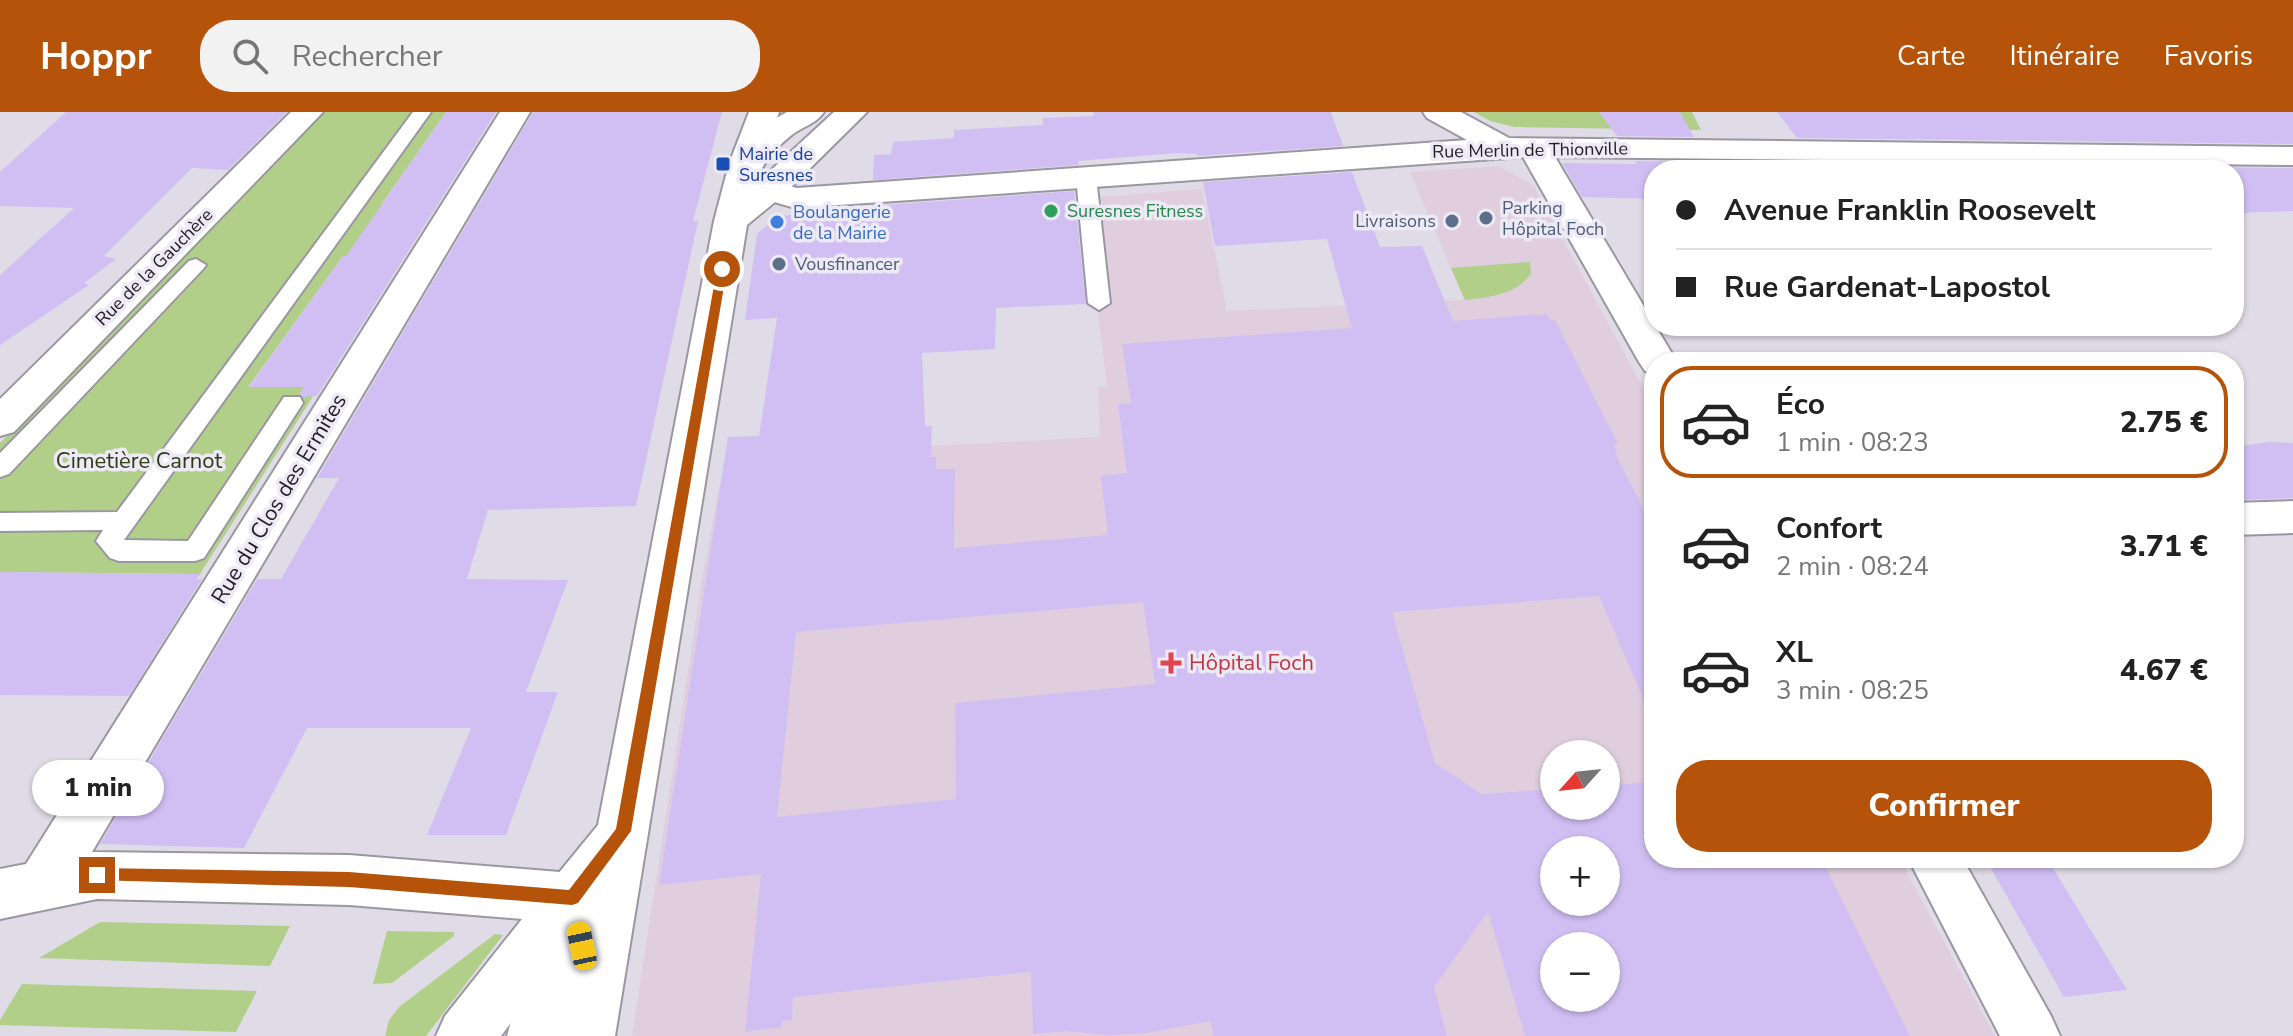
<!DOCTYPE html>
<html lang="fr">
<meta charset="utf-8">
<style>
body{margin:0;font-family:"Nunito Sans",sans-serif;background:#f2f2f2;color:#222;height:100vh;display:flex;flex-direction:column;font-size:30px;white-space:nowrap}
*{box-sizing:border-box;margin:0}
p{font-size:26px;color:#767676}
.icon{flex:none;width:44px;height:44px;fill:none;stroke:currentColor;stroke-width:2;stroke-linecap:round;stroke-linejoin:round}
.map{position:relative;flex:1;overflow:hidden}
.panel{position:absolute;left:1644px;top:240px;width:600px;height:516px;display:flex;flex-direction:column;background:#fff;border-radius:32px;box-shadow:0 2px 6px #0004}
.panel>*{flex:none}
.guide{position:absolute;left:1644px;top:48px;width:600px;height:176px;border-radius:32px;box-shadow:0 2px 6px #0004;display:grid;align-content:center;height:176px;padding:0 32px;background:#fff}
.needle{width:52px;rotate:243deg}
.tools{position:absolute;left:1540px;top:628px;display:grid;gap:16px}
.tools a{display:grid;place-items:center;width:80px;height:80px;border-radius:50%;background:#fff;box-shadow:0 2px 6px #0004;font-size:40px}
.end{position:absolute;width:36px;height:36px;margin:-18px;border:10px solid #b45309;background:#fff;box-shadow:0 0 0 4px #fff}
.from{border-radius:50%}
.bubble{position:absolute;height:56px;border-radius:28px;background:#fff;box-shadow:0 2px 6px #0004;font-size:26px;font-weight:800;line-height:56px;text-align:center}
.car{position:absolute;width:24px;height:48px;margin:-24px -12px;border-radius:10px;box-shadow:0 0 6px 2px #0007;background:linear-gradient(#f5c518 24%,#345 0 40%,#f5c518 0 76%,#345 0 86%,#f5c518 0)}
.guide b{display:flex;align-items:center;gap:28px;height:76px;font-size:30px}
.guide b+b{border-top:2px solid #e0e0e0}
.guide i{width:20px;height:20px;background:#222}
ul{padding:14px 0 0;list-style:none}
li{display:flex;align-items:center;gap:24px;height:112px;margin:0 16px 12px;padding:0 16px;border:4px solid transparent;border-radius:32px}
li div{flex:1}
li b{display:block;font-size:30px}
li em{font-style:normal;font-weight:800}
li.selected{border-color:#b45309}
li>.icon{width:72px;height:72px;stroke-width:1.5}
.action{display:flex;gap:16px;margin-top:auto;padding:16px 32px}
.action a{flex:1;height:92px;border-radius:32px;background:#b45309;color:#fff;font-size:32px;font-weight:800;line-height:92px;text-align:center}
header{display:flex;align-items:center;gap:48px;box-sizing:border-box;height:112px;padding:0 40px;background:#b45309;color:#fff}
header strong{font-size:38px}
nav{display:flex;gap:44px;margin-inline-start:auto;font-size:28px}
.search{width:560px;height:72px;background:#f2f2f2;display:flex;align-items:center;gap:20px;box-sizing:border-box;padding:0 28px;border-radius:32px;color:#767676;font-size:30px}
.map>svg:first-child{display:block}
.medical{fill:#e0cede;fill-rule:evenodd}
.green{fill:#b1cf88}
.building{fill:#d1bff3;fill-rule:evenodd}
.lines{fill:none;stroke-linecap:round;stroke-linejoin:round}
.service-casing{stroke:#9a97a1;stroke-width:4}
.minor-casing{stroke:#9a97a1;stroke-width:4}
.primary-casing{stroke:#9a97a1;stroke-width:4}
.service{fill:#fff;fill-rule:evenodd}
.minor{fill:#fff;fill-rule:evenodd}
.primary{fill:#fff;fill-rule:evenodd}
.route{fill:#b45309}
.transit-dot{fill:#1a4fb4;stroke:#ede9f5;stroke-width:3}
.leisure-dot{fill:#2e9e5b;stroke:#ede9f5;stroke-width:3}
.service-dot{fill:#5c6f8a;stroke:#ede9f5;stroke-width:3}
.shop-dot{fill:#3f7fe0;stroke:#ede9f5;stroke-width:3}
.health-dot{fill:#e0444e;stroke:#ede9f5;stroke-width:3}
.labels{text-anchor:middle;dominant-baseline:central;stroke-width:7;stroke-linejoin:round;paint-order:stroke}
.far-street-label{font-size:18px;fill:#1f1e22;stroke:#ede9f5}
.far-transit-label{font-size:18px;fill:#164399;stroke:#ede9f5;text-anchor:start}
.far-service-label{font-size:18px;fill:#4e5e75;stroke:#ede9f5;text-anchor:start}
.far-leisure-label{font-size:18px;fill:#27864d;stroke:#ede9f5;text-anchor:start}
.far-shop-label{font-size:18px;fill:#366cbe;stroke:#ede9f5;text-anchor:start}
.park-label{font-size:22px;fill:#2d3c17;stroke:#ede9f5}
.street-label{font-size:22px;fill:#1f1e22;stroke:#ede9f5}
.health-label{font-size:22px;fill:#be3a42;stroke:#ede9f5;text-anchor:start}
</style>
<header>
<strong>Hoppr</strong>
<div class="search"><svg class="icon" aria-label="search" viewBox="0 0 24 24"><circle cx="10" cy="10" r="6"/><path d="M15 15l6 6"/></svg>Rechercher</div>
<nav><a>Carte</a><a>Itinéraire</a><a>Favoris</a></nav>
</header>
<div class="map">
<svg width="2293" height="924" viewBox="0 0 2293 924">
<rect width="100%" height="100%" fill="#e0dce7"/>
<path class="medical" d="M1499,54L1534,74L1654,296V746H1899L1995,924H632L703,461L725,345L1100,325L1098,275H1107L1097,194L1107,193L1096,85L1202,77L1227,199L1464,188L1410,60ZM1554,642H1606V694H1554ZM1554,738H1606V790H1554ZM1554,834H1606V886H1554Z"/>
<path class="green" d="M325,0H446L381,93L402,145L343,144L249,274L319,275L200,462L0,460V331Z
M1474,0H1692L1701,18L1514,15L1490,9Z
M1530,150L1531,162C1515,183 1490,185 1465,188L1451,156Z
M100,810L290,814L270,854L39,846Z
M387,819L454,820V824L392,871L373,872Z
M495,822L503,823L426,924H385L389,908L399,895Z
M22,872L257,879L236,920L0,913V908Z"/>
<path class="building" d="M66,0H287L228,58L192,56L104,144L116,147L84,171L89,173L0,233V163L74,96L0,94V60Z
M446,0H496L317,284L303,285L299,282L304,275H249L343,144H346Z
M533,0H722L693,109H698L636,394L488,398L467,467L568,468L526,580H558L506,723H427L471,616H307L244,736L100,732L257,467H281L339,366H317Z
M1093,0H1331L1343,34L1197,44V42L1178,41L1078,49L1079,53L873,68L874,43L891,42L893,30L954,26V18L1043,13V6L1094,4Z
M1599,0H1680L1694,25L1617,24Z
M1777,0H2293V32L1797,26Z
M1635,49L1709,50L1714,58H1654V87L1582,85L1562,51L1637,52Z
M1815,51L2293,56V99L2234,101V58H1820Z
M1352,60L1380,135L1422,134L1453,209L1547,202L1551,209L1555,208L1618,332L1613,333L1618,341H1615L1654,417V612L1599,484L1392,500L1435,651L1482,682L1554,677V694H1606V673L1654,670V746H1821L1910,924H1525L1488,800L1434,875L1447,924H1213L1211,909L1146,921L1109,923L1066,919L1033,922L1031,860L793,885L792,908L782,909L781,915L745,920L761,762L659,773L728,325L759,324L777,206L745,208L757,122L778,104L871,97V94L1074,79L1086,192L996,196L995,237L922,241L925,314H932L931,345H936V357H955L954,436L1108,423L1101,364L1127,361L1118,292L1131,291L1122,232L1352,216L1327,127L1215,134L1203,70ZM1143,490L1155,572L955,591L956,687L777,705L796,520ZM1554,738H1606V790H1554ZM1554,834H1606V886H1554Z
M2269,330L2293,331V386L2240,388L2234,382V335Z
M0,460L200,462L197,467H202L129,584L0,583Z
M1985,746H2047L2127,878L2064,885Z"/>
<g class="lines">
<g class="service-casing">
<path id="service" d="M413,0H431L124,428L188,429L284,285H300L303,291L204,446L195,449H119L110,446L96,429L103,418L0,419V401L117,400Z
M1086,59L1096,65L1110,191L1099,198L1088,191L1076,65Z
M196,147L206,153L203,157L9,362L0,365V341L189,149Z"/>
</g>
<g class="minor-casing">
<path id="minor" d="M291,0H323L14,320L0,324V287Z
M500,0H530L92,740L349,743L572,761L591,768L599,786L591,804L501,924H436L445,904L522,807L349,793L97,787L0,807V757L26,752Z
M749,0H779L761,52L756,59L745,62L734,59L729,52Z
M1423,0H1461L1509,26L2293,35V53L1555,45L1677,250H1654V261L1645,259L1639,250L1523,45L795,96L757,85L753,78L757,71L769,68L797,76L1467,28L1427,6Z
M2293,389V421L2234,423V391Z
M1908,746H1962L2051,904L2060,924H2000Z"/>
</g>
<g class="primary-casing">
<path id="primary" d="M787,0H824C817,11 804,14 793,22C776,35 761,51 756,72L834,0H867L781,85L747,113L615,924H507L545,786L553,768L598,713L714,109L729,52L771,9Z"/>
</g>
<use href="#service" class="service"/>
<use href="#minor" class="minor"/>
<use href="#primary" class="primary"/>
</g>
<path class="route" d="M722,154L727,157L631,719L578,791L572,793L349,775L92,768L90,763L97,756L349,760L569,778L616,717L717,157Z"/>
<rect class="transit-dot" x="715" y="44" width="16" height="16" rx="4"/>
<circle class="leisure-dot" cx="1051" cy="99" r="8"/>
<g class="service-dot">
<circle cx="1486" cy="106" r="8"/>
<circle cx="1452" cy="109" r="8"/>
<circle cx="779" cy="152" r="8"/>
</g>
<circle class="shop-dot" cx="777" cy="110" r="8"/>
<path class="health-dot" d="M1167 539h8v8h8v8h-8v8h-8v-8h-8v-8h8z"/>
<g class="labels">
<g class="far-street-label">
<text transform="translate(1530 38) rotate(-1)">Rue Merlin de Thionville</text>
<text transform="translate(154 155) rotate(-45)">Rue de la Gauchère</text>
</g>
<g class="far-transit-label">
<text x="739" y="42">Mairie de<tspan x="739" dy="21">Suresnes</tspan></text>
</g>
<g class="far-service-label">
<text x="1502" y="96">Parking<tspan x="1502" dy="21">Hôpital Foch</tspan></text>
<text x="1436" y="109" text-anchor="end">Livraisons</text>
<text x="795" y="152">Vousfinancer</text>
</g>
<g class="far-leisure-label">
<text x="1067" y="99">Suresnes Fitness</text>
</g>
<g class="far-shop-label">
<text x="793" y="100">Boulangerie<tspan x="793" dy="21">de la Mairie</tspan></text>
</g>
<g class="park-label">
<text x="139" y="349">Cimetière Carnot</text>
</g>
<g class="street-label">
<text transform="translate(279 387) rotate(-59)">Rue du Clos des Ermites</text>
</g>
<g class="health-label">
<text x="1189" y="551">Hôpital Foch</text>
</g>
</g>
</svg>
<div class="tools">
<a><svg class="needle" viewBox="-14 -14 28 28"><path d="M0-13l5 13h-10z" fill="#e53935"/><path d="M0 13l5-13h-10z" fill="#767676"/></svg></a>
<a>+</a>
<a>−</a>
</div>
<i class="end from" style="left:722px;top:157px"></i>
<i class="end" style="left:97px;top:763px"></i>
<div class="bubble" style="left:32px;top:648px;width:132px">1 min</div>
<i class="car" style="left:582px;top:834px;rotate:348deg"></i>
<div class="guide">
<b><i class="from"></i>Avenue Franklin Roosevelt</b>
<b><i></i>Rue Gardenat-Lapostol</b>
</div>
<section class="panel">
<ul>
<li class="selected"><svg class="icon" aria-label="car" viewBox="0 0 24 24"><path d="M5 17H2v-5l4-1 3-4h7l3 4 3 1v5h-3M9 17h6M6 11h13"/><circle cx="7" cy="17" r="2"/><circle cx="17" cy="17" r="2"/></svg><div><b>Éco</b><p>1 min · 08:23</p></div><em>2.75 €</em></li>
<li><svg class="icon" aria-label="car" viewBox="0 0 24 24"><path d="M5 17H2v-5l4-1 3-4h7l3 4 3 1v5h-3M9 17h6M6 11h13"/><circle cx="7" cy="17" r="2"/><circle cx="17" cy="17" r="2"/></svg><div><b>Confort</b><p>2 min · 08:24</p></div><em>3.71 €</em></li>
<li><svg class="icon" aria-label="car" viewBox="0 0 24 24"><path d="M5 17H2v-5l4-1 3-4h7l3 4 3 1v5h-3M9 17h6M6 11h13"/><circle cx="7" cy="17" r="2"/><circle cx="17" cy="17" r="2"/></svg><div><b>XL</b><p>3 min · 08:25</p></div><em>4.67 €</em></li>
</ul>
<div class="action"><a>Confirmer</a></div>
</section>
</div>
